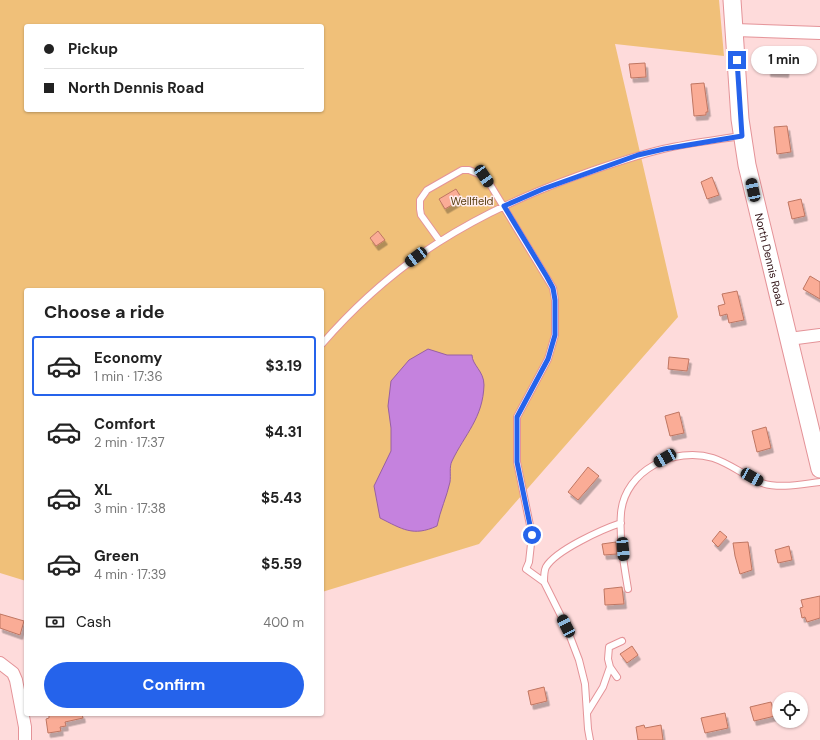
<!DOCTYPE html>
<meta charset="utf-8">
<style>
body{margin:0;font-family:"DM Sans",sans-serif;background:#f6f6f6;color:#222;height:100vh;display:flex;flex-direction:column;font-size:15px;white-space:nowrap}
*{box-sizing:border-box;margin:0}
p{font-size:13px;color:#767676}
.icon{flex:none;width:22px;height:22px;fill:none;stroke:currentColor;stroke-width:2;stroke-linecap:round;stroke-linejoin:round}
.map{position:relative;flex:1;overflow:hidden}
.panel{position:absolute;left:24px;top:288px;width:300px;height:428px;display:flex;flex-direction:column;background:#fff;border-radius:4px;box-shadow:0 1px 3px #0004}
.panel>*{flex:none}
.banner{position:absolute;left:24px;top:24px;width:300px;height:88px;border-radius:4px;box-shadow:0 1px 3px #0004;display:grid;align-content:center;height:88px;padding:0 20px;background:#fff}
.fabs{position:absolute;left:772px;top:692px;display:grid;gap:8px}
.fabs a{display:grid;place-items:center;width:36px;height:36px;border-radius:50%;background:#fff;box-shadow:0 1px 3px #0004;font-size:20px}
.end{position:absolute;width:18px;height:18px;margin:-9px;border:5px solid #2563eb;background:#fff;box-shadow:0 0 0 2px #fff}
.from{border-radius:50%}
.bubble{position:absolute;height:28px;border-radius:14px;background:#fff;box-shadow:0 1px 3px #0004;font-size:13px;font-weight:700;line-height:28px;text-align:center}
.car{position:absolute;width:12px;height:24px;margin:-12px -6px;border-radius:5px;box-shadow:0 0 3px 1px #0007;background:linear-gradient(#222 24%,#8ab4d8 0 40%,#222 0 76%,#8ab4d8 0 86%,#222 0)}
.banner b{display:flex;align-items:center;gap:14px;height:38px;font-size:15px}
.banner b+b{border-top:1px solid #e0e0e0}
.banner i{width:10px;height:10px;background:#222}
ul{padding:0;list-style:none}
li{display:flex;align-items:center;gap:12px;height:60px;margin:0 8px 6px;padding:0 12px;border:2px solid transparent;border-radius:4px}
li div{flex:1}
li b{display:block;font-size:15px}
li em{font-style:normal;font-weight:700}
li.on{border-color:#2563eb}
li>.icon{width:36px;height:36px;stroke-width:1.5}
h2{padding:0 20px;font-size:18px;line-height:48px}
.pay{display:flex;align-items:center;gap:10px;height:44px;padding:0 20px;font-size:15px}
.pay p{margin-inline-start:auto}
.primary-button{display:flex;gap:8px;margin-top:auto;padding:8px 20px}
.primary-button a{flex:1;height:46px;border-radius:24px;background:#2563eb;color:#fff;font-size:16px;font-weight:700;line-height:46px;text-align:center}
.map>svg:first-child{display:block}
.green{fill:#f0c079;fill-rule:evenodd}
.water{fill:#c582de;stroke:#9860a2}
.building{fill:#faac96;stroke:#bf7662;filter:url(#shadow)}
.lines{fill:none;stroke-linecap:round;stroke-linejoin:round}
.lane-casing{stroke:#e49398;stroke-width:8}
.street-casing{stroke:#e49398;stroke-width:14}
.secondary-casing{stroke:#e49398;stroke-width:19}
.lane{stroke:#fff;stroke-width:6}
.street{stroke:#fff;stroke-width:12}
.secondary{stroke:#fff;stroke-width:17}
.route{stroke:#2563eb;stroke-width:5}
.labels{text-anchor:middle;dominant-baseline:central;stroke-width:3;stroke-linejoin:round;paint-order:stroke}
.park-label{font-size:11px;fill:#5a3f12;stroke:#ffeded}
.street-label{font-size:11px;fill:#301215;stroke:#ffeded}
</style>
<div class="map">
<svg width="820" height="740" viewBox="0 0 820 740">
<defs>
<filter id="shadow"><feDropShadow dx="2.5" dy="4.5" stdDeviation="0" flood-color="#0004"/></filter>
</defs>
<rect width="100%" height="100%" fill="#fedbdb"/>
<path class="green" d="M0,0H719L724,56L615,44L678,317L479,544L322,592V290H26V581L0,573ZM26,26H322V110H26Z"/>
<path class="water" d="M428,349L447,355H472C472,365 484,371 484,385C483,418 465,434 452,461C449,467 451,475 450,482C447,496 440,511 437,526C413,537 402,529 380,518L374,486L391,451V428L388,406L391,381L409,360Z"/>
<path class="building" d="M769,57L787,59L786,73L768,72Z
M645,63L646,77L631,78L629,64Z
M704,83L708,112H706V115L694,116L691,84Z
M787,126L791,152L777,154L774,127Z
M712,177L719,195L707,199L701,182Z
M456,189L462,199L445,209L439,199Z
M801,199L805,216L792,219L788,202Z
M378,231L385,240L376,246L370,238Z
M810,276L820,282V299L803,289Z
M737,291L744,320L729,323L727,314L720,316L718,306L725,304L722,294Z
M669,357L689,359L687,371L668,369Z
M679,412L684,433L670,436L665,416Z
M766,427L771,448L757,452L752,431Z
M588,467L599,476L578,500L568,492Z
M720,531L727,537L718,547L712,541Z
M616,542L617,554L604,555L602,544Z
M748,542L752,570L740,574L735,556L733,543Z
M789,546L792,560L778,563L775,550Z
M622,587L624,604L605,605L604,589Z
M820,596V618L807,622L805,617L802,618L800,608L803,607L801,600Z
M0,614L24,621L20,635L0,628Z
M632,646L638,655L627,663L620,654Z
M544,687L547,701L531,705L528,691Z
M771,702L775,716L754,721L750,707Z
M725,713L728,728L705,733L701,718Z
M49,714H82L83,718L65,722L66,726L60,727L61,731L48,733L46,719L49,718Z
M644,725L645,728L661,725L663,740H638L636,727Z"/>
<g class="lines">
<g class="lane-casing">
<path id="lane" d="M439,240L421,215L420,209V200L427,190L462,170H469L484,176L491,186L553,288L555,300V335L548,359L517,417V462L532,535L529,562L526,569L544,582L566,626L579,660L585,684L588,729L590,740
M322,344C394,261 474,213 577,176C605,166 633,156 663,149C689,143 715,140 741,136
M544,582C544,577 544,571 546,567C556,550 603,529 621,523
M628,589C624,565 619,538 621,513C625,470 675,446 713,458C731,464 745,476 762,483C780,489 802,484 820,482
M610,667L608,659L609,647L622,641
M587,713L603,687L610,667L617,677"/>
</g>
<g class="street-casing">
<path id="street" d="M735,30L820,33
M789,339L820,335
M0,663L13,673L16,680L25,727V740"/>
</g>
<g class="secondary-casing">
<g id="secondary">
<path id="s1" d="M732,0L740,119L747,165L820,469"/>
</g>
</g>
<use href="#lane" class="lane"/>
<use href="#street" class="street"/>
<use href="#secondary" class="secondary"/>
</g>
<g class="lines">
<path class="route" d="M532,535L517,462V417L548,359L555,335V300L553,288L547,277L504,206L543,189L638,155L664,149L742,136L737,60"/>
</g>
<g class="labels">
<g class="park-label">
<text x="472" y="201">Wellfield</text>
</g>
<g class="street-label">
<text stroke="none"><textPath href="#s1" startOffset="263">North Dennis Road</textPath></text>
</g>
</g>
</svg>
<div class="fabs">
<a><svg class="icon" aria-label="locate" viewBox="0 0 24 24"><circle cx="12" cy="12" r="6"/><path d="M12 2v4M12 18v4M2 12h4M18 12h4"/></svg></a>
</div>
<i class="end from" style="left:532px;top:535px"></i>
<i class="end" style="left:737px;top:60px"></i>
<div class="bubble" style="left:751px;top:46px;width:66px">1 min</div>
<i class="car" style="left:484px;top:176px;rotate:146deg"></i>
<i class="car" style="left:753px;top:190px;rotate:348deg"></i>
<i class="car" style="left:416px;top:257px;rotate:233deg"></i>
<i class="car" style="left:665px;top:458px;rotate:240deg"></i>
<i class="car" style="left:752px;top:477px;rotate:119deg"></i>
<i class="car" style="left:623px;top:549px;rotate:175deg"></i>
<i class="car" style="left:566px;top:626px;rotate:333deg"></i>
<div class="banner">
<b><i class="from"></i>Pickup</b>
<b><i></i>North Dennis Road</b>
</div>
<section class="panel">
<h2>Choose a ride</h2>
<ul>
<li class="on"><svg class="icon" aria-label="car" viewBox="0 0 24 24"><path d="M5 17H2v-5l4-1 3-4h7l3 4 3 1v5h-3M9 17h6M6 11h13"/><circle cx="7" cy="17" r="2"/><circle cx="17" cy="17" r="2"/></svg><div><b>Economy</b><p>1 min · 17:36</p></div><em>$3.19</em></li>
<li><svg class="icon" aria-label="car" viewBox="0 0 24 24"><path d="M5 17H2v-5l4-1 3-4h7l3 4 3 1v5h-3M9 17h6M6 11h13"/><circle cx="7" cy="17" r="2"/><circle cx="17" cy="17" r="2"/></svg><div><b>Comfort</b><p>2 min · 17:37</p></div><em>$4.31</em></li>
<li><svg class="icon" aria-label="car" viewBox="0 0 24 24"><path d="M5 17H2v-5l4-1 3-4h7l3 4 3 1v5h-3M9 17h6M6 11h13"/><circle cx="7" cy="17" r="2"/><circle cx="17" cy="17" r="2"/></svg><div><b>XL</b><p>3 min · 17:38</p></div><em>$5.43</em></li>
<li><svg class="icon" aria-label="car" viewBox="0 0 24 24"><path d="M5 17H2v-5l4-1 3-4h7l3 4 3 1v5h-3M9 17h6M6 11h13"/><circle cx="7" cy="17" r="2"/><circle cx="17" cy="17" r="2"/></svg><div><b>Green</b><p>4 min · 17:39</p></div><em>$5.59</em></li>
</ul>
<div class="pay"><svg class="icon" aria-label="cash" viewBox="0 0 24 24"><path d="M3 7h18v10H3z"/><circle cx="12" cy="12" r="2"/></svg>Cash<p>400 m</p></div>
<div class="primary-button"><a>Confirm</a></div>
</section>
</div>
